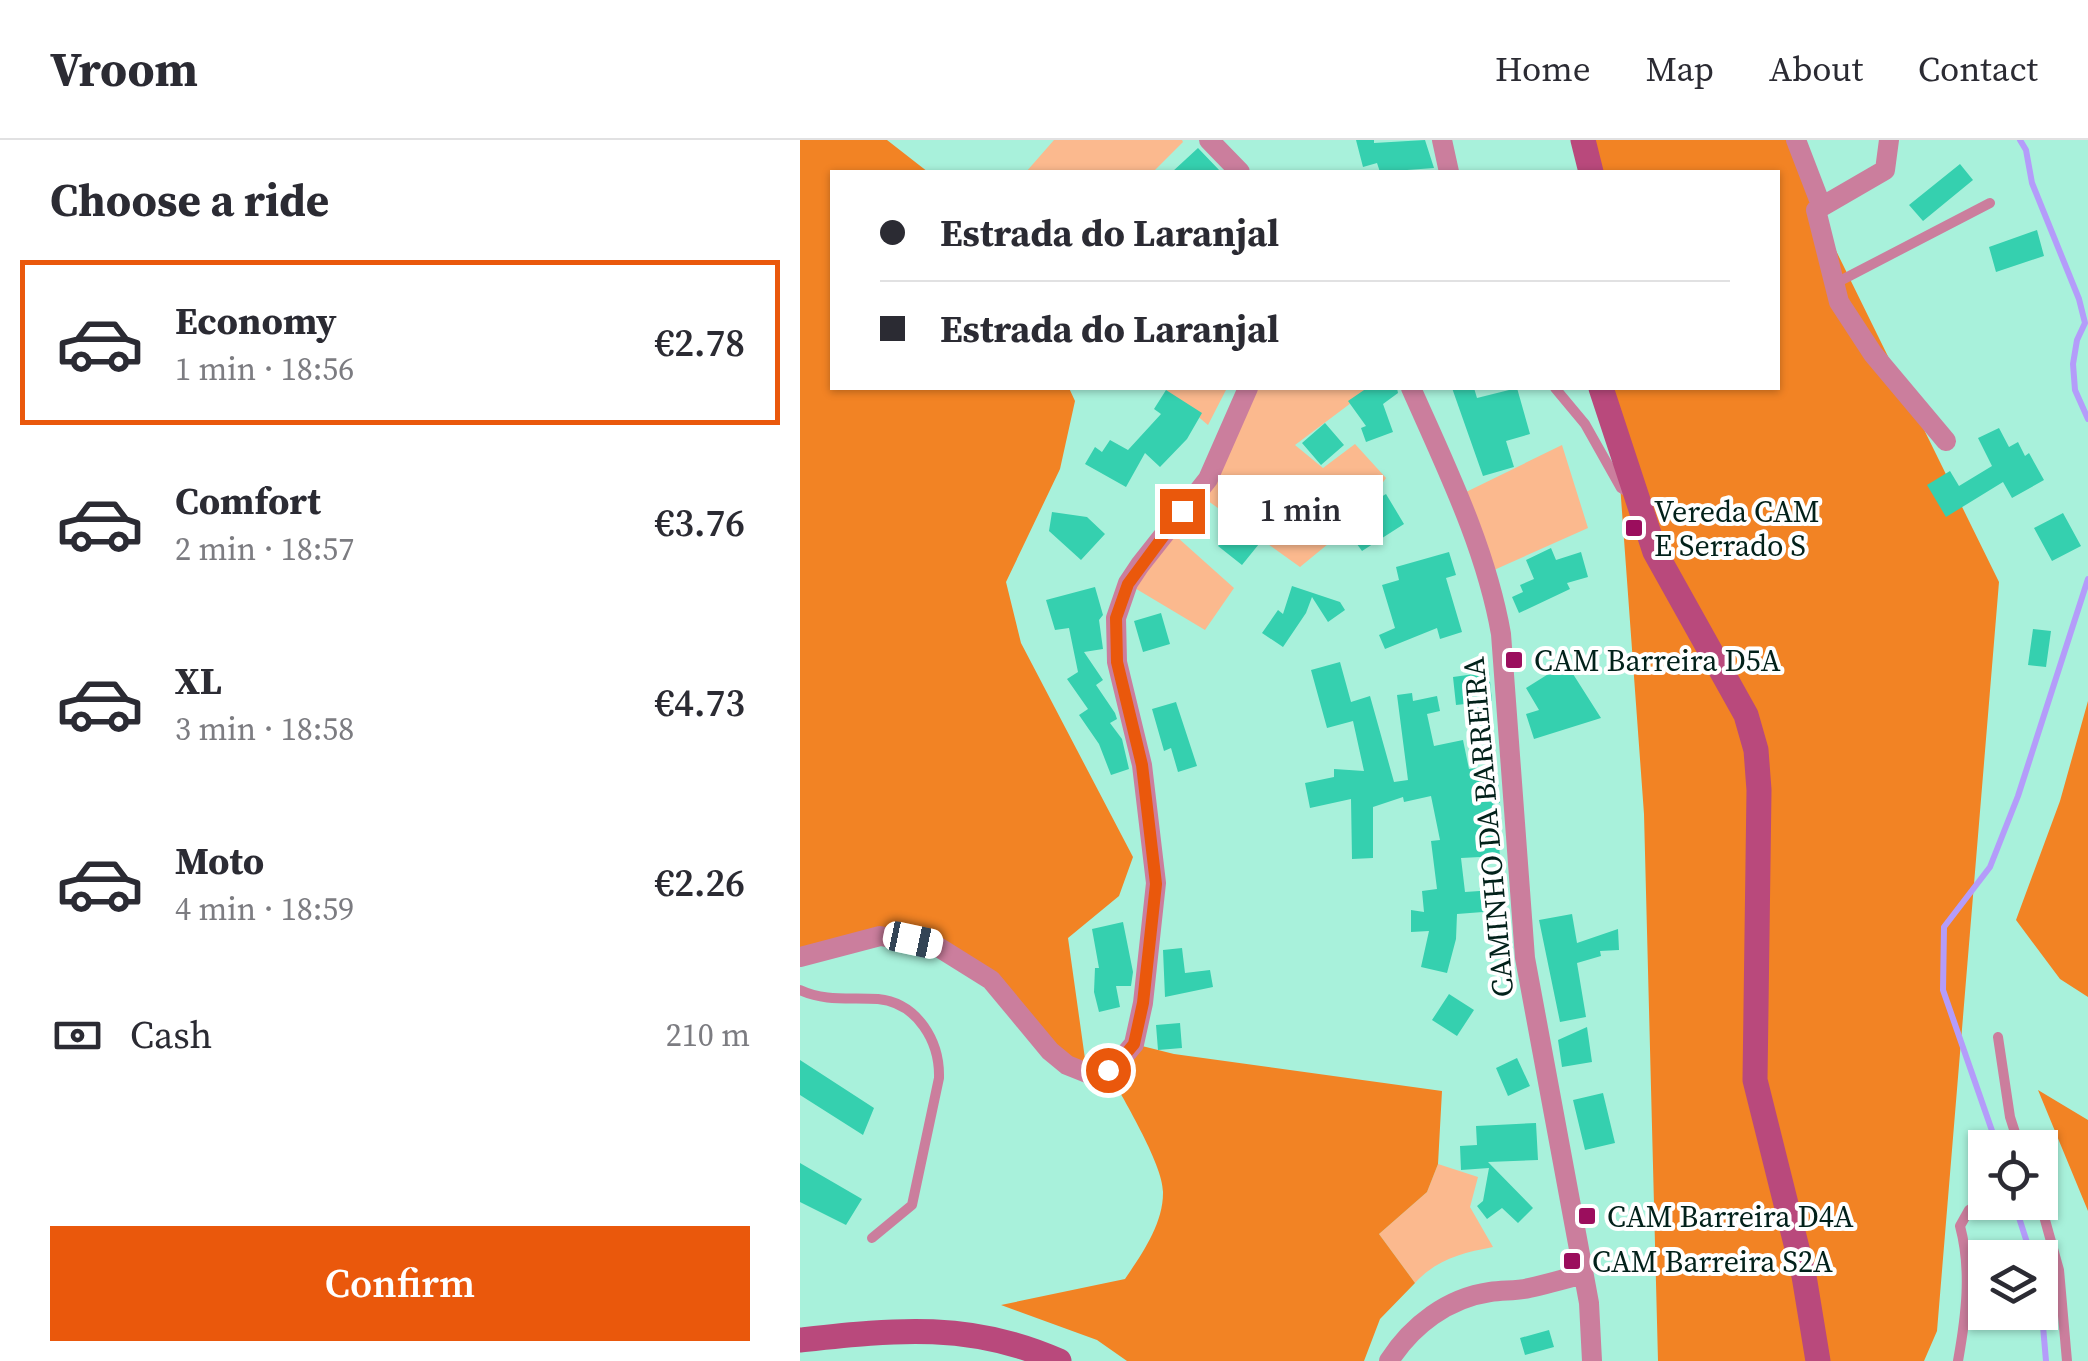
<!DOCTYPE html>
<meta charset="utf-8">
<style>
body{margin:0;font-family:"Source Serif 4",serif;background:#f7f7f7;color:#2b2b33;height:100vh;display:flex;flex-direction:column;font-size:38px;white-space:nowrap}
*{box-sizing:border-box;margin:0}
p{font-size:32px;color:#7c7c81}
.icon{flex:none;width:55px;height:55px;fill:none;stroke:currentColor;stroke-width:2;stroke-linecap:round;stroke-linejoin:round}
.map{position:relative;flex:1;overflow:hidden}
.details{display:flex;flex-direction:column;background:#fff;width:800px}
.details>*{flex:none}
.hud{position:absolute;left:30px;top:30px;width:950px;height:220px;border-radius:0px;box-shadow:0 2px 8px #0004;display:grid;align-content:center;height:220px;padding:0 50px;background:#fff}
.buttons{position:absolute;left:1168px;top:990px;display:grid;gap:20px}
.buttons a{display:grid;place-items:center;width:90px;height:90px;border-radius:0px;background:#fff;box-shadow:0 2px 8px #0004;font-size:50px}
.end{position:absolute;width:45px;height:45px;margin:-22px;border:12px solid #ea580c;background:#fff;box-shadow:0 0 0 5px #fff}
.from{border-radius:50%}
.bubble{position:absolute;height:70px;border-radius:0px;background:#fff;box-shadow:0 2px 8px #0004;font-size:32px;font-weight:600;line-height:70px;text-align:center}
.car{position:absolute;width:30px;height:60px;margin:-30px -15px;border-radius:12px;box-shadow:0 0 8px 2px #0007;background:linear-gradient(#fff 24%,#345 0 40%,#fff 0 76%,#345 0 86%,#fff 0)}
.hud b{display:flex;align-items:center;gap:35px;height:95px;font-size:38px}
.hud b+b{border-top:2px solid #e1e1e2}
.hud i{width:25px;height:25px;background:#2b2b33}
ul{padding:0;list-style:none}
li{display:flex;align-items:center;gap:30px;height:165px;margin:0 20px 15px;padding:0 30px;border:5px solid transparent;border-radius:0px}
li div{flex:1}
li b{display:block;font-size:38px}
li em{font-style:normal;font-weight:600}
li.selected{border-color:#ea580c}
li>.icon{width:90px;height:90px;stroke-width:1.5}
h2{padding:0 50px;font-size:45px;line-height:120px}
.pay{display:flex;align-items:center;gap:25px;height:110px;padding:0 50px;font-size:38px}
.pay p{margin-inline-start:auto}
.action{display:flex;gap:20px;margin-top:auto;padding:20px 50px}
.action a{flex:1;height:115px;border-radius:0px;background:#ea580c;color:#fff;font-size:40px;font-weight:600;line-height:115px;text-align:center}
header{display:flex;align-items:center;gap:60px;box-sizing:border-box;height:140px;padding:0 50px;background:#fff;border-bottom:2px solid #e1e1e2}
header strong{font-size:48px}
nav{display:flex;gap:55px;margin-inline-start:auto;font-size:35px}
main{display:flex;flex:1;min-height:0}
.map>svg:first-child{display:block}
.green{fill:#fbb98e}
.forest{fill:#f28324}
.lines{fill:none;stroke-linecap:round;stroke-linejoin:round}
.stream{stroke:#b49cfa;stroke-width:6}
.building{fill:#35d0af}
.service{stroke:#cb7e9d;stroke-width:10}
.minor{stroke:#cb7e9d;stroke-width:20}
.secondary{stroke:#b9497c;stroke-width:25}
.route{stroke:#ea580c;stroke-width:12}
.poi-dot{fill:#9b0e5d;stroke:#fff;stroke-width:4}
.labels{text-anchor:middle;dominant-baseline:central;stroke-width:8;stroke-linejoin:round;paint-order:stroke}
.poi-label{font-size:30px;fill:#02211a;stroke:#fff;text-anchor:start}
.street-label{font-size:30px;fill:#02211a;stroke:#fff}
</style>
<header>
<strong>Vroom</strong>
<nav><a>Home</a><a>Map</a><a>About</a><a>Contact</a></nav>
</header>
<main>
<section class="details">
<h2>Choose a ride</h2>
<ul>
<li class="selected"><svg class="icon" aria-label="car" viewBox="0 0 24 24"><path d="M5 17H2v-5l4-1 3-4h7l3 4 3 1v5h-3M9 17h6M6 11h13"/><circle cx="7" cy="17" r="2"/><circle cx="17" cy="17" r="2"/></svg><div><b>Economy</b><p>1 min · 18:56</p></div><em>€2.78</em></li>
<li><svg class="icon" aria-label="car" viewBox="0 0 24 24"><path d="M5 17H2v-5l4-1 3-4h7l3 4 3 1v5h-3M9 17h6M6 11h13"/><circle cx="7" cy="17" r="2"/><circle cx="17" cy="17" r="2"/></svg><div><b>Comfort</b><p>2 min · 18:57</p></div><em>€3.76</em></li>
<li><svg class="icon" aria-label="car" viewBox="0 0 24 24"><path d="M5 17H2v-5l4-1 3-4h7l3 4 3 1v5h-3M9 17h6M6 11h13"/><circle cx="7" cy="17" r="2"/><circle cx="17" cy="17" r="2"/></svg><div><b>XL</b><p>3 min · 18:58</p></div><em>€4.73</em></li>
<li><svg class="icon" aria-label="car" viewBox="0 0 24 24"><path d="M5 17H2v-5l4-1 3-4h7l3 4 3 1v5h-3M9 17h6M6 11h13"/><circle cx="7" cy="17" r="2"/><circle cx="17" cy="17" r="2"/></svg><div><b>Moto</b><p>4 min · 18:59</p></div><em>€2.26</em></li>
</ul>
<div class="pay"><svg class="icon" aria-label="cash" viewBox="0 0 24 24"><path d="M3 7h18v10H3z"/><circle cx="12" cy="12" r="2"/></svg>Cash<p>210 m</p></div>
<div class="action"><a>Confirm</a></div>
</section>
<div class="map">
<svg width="1288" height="1221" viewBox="0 0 1288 1221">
<rect width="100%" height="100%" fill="#a8f1db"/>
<path class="green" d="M254,0H382L383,2L353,32H226Z
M364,248H427L408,285Z
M448,248H571L495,305L523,328L555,304L586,338L556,381L500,427L397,353Z
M762,305L788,388L694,430L664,353Z
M368,389L434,448L405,490L328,444Z
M638,1024L678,1037L670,1067L693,1107C662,1113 637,1119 615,1143L579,1094L627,1052Z"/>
<path class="forest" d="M0,0H87L128,32H32V248H269L275,261L260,329L206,442L221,503L333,717L319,756L268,798L287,933L250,911L191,840L113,801L0,817Z
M795,0H993L1016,70L1199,442L1137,1191L1124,1221H858L844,674L813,248H978V32H797Z
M1288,561V857L1260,839L1216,780L1260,661Z
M334,904L374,914L642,951L638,1024L627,1052L579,1094L615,1143L580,1179L564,1221H327L297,1200L201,1165L325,1139C342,1114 363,1084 363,1053C364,1025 321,956 308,930Z
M1238,950L1288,980V1071Z"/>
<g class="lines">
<path class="stream" d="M1220,0L1226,10L1232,43L1279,159L1285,183L1277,200L1273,224L1275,250L1288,279
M1198,1008L1143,850L1144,787L1190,727L1218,656L1288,439
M1214,1062L1232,1118
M1240,1151L1246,1221"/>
</g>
<path class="building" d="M556,0H574V3L625,0L634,28L580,32L577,23L563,27Z
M398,8L421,32H372Z
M1160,24L1173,40L1123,81L1109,65Z
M1237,90L1244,116L1196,132L1189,107Z
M567,248H597L598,253L583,264L593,292L566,302L561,288L566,286L548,261Z
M652,248H674L677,258L717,248L730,294L706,301L714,327L683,336Z
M366,250L402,273L387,299L360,327L345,313L326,347L285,324L295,307L302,312L310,300L328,310L361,274L354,269Z
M525,283L544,305L521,325L502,303Z
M1199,288L1209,307L1218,302L1225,316L1229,313L1244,340L1212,358L1203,342L1146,377L1127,345L1150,331L1159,346L1192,326L1178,298Z
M586,354L604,384L562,411L551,396L579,377L571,363Z
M252,372L287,377L305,394L281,420L249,391Z
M1263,373L1281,406L1252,421L1234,388Z
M440,380L463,399L442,425L418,406Z
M751,408L756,420L781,412L788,437L767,443L770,449L719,473L712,457L723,452L720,445L734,439L726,420Z
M649,412L656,435L646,438L662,492L640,499L637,488L585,509L579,495L595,488L582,445L599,440L596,427Z
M492,446L540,462L545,470L528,482L512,457L506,473L483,507L462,493L478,470L483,474Z
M295,447L303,475L299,480L303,509L284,512L303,540L296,545L315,573L317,579L310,583L322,599L329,629L311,635L299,604L279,575L288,569L267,539L278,532L269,488L255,490L246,460Z
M361,473L370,504L343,512L334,481Z
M1233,489L1251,491L1246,527L1228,525Z
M540,522L551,562L570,556L594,642L608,640L597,555L612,553L613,561L637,556L640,571L627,574L634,606L663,600L669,629L687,627L688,633L697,632L700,663H695L700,716L661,718L665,752L694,750L696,771L657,774L656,799L647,833L621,827L629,791L611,792V770L624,772L622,751L637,749L631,701L640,700L631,656L604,662L603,657L573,667V718L552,719L551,659L510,668L505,643L534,637V629L564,631L553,581L527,588L511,530Z
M766,523L801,578L734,599L726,574L739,570L726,548Z
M689,532L692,561L656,565L653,537Z
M376,562L397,626L378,632L371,608L364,611L352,569Z
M772,774L777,803L818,789L819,810L800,811L801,816L777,823L786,877L760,882L739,780Z
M323,782L333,832L331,846H316L320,867L299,872L294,852L295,828H299L292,789Z
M382,808L385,833L410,830L413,847L365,857L363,810Z
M649,854L674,870L657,896L632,880Z
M380,883L382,908L358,910L356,885Z
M787,887L792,922L762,927L758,900Z
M717,918L730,946L708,956L696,928Z
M0,920L74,968L63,995L0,955Z
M803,953L815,1003L785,1010L773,960Z
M736,983L738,1020L688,1022L733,1068L718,1083L702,1068L687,1079L677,1066L683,1061L689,1028L661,1030L660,1006L677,1005L676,986Z
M0,1023L62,1059L46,1085L0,1062Z
M749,1190L754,1207L725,1215L720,1198Z"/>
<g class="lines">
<path class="service" d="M1034,144L1190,63
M755,248L785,284L821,348L826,351
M0,850C26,862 51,857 78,859C118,863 140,902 139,938L112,1065L72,1098
M1198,897L1210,977L1220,1008
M1240,1062L1259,1130L1267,1221
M1158,1221C1166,1176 1172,1131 1160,1086L1169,1070L1185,1060"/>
<path class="minor" d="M409,0L440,32
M642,0L649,32
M996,0L1021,65
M1089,0L1085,30L1016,70L1039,162L1073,214L1146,301
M611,248C646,327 686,408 701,494L725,818L789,1163L792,1221
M0,817L80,796L135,805L191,840L250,911L267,925L287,933L313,929L334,904L343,863L356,743L342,625L317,522L316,478L328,443L340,425L408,339L448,248
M589,1221C612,1185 648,1158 690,1152C703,1150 717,1151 729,1148C747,1144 765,1139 783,1134"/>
<path class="secondary" d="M783,0L791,32
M801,248L855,412L946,575L956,610L959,650L955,940L1004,1136L1018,1221
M0,1200C93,1190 170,1181 259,1221"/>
</g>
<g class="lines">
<path class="route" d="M308,930L313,929L334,904L343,863L356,744L342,625L317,522L316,478L328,444L382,371"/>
</g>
<g class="poi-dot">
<rect x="824" y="378" width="20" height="20" rx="5"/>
<rect x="704" y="510" width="20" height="20" rx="5"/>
<rect x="777" y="1066" width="20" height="20" rx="5"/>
<rect x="762" y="1111" width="20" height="20" rx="5"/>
</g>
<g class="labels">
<g class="poi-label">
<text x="854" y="371">Vereda CAM<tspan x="854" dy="34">E Serrado S</tspan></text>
<text x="734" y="520">CAM Barreira D5A</text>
<text x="807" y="1076">CAM Barreira D4A</text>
<text x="792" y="1121">CAM Barreira S2A</text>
</g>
<g class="street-label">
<text transform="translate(688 687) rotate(-95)">CAMINHO DA BARREIRA</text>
</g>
</g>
</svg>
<div class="buttons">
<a><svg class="icon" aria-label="locate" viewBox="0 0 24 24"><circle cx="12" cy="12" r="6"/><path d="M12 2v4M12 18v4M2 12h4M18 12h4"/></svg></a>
<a><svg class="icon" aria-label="layers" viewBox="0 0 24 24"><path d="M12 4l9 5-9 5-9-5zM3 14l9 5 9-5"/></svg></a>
</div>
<i class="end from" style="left:308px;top:930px"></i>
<i class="end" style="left:382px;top:371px"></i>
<div class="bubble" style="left:418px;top:335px;width:165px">1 min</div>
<i class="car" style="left:113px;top:800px;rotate:102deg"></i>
<div class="hud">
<b><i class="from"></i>Estrada do Laranjal</b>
<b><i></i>Estrada do Laranjal</b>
</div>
</div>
</main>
